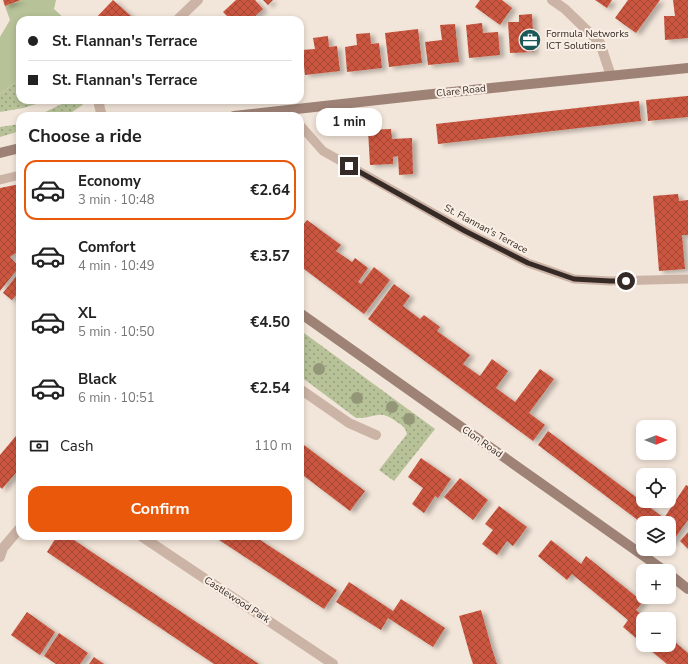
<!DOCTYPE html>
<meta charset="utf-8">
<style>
body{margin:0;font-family:"Nunito Sans",sans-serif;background:#f2f2f2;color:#222;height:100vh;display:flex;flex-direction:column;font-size:15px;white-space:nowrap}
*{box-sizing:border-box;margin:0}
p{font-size:13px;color:#767676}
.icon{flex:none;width:22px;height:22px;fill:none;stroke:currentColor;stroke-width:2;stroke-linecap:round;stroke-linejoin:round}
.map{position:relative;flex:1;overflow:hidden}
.drawer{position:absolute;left:16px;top:112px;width:288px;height:428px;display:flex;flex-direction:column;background:#fff;border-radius:12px;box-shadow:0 2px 6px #0003}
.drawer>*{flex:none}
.hud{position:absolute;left:16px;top:16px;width:288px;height:88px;border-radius:12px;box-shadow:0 2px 6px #0003;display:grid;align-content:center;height:88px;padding:0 12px;background:#fff}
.needle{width:26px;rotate:90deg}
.tools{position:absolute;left:636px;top:420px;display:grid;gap:8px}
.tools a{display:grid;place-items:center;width:40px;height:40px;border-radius:8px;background:#fff;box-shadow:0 2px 6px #0003;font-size:20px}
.end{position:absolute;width:18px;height:18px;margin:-9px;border:5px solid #362a26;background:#fff;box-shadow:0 0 0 2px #fff}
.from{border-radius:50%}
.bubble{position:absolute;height:28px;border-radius:12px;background:#fff;box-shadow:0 2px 6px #0003;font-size:13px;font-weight:700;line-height:28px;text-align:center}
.hud b{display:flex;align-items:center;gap:14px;height:38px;font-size:15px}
.hud b+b{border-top:1px solid #e0e0e0}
.hud i{width:10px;height:10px;background:#222}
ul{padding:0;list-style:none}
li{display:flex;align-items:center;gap:12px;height:60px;margin:0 8px 6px;padding:0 4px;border:2px solid transparent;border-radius:12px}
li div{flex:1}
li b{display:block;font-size:15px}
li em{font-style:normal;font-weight:700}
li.selected{border-color:#ea580c}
li>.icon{width:36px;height:36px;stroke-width:1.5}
h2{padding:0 12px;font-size:18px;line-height:48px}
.pay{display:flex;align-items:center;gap:10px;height:44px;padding:0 12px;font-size:15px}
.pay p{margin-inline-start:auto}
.button{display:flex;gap:8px;margin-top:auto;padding:8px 12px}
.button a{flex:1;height:46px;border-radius:12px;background:#ea580c;color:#fff;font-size:16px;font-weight:700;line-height:46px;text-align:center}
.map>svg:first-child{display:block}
.grass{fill:url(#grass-dots)}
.garden{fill:#b7c299}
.building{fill:url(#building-cross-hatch);filter:url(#shadow)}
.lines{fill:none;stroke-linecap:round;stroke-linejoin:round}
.service{stroke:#cbb3a5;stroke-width:9}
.minor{stroke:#cbb3a5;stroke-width:10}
.secondary{stroke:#9e8276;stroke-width:10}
.tree{fill:#949678}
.route{stroke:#362a26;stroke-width:5}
.labels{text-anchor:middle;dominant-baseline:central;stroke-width:4;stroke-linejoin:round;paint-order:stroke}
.poi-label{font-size:10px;fill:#362a26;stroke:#faefe5;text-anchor:start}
.street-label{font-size:10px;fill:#362a26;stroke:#faefe5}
</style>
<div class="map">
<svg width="688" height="664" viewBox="0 0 688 664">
<defs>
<pattern id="grass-dots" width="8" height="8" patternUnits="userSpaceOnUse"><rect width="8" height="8" fill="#b7c299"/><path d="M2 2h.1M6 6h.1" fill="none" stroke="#969e7d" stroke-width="1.8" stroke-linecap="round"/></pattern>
<pattern id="building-cross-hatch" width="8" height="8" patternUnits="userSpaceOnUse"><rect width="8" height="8" fill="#cb563f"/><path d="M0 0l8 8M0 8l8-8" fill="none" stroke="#a64735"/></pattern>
<filter id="shadow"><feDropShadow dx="4.5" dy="2.5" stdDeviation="2" flood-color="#0004"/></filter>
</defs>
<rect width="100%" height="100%" fill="#f2e5d9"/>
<path class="grass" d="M20,79V100H49L23,108L0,112V94Z
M70,100H87L81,106L66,116H37Z
M20,124V131L0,137V127Z
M300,330L435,429L394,481L379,470L407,434C405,427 403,426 397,422C378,408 376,419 356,418L300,376Z"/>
<path class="garden" d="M22,0H56L54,9L66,20H20V79L0,94V37L10,20L5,6Z"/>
<path class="building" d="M3,0H21L5,6Z
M113,0L131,16L127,20H94Z
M236,0H255L263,9L251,20H231L223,12Z
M263,0H273L268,5Z
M480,0H502L512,8L500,25L475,7Z
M595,0H612L607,8Z
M628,0H660L636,33L615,18Z
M673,0H688V38L665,40L664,16H675Z
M532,14L534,52L510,53L508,22H519V15Z
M482,23L483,33L498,32L500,55L469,58L466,25Z
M455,24L459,62L428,65L425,42L442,40L440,25Z
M418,29L422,63L389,67L385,33Z
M370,33L371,44L379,43L382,68L347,72L345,47L357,45L356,34Z
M328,36L329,47L337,46L340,71L305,75L302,50L315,49L313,38Z
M687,96H688V117L648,121L646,100Z
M639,101L641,121L438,144L436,124Z
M391,129L392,139L412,138L413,174L399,175L398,156L393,157V164L370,165L368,130Z
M20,184V250L10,257L19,267L0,291V188Z
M678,194L679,201L688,200V235H682L685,269L659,271L653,196Z
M307,220L341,245L336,251L352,262L355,258L368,268L358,282L361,284L374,267L390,280L364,314L300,266V229Z
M20,271V290L12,300L3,293Z
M394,284L410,296L403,306L420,319L424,315L440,327L437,331L470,355L463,364L480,376L492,359L508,371L496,388L515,402L540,369L554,379L529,413L545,425L533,441L368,319Z
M20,431V468L2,489L0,487V455Z
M548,431L664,518L686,485L688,486V520L670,545L669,544V523H643V524L538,445Z
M300,442L365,491L350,511L300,473Z
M421,458L451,479L438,498L435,496L424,513L412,504L423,488L408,477Z
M460,478L488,500L473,520L444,497Z
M499,506L527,527L513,546L507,541L497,555L482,544L493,530L485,524Z
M688,532V549L680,541Z
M57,536H68L259,664H214L47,552Z
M213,536H254L337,590L324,609Z
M551,540L581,564L586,556L643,602L636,610L647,619H643V644L623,627L628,620L572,574L567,580L538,556Z
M349,582L393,611L401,599L445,628L433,647L388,618L381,630L336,602Z
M481,610L492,649L497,664H473L470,655L459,616Z
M27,612L55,632L40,655L11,635Z
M59,633L88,653L80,664H56L44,656Z
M669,637L688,653V664H667L644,645H669Z
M94,657L104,664H89Z"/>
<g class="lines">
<path class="service" d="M300,125L323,151L465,231L528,263L574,279L610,281L688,279
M0,180L20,175"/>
<path class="minor" d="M552,0L565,9L600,43L611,76
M177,20L198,0
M101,100L99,105L102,116
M300,389L349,423L376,435
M141,536L333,664
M0,557L3,548L20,528"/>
<path class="secondary" d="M234,116L423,95L688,68
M0,153L20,148
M300,313L665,571
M669,574L688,589"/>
</g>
<g class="tree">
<circle cx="319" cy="369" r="6"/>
<circle cx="357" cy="398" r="6"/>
<circle cx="392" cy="407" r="6"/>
<circle cx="409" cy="419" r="6"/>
</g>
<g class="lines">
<path class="route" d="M349,166L465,231L528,263L574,279L610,281H626"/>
</g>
<defs>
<g id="office-disc" transform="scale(1.15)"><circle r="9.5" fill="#1a5958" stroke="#faefe5"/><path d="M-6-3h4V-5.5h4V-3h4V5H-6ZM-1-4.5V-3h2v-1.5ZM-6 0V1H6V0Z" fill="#fff"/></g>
</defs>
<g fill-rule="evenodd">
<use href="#office-disc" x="530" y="40"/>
</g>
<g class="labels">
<g class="poi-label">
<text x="546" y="34">Formula Networks<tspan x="546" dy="12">ICT Solutions</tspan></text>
</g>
<g class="street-label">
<text transform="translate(461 91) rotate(-6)">Clare Road</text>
<text transform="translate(486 229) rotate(28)">St. Flannan's Terrace</text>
<text transform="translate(482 442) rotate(35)">Clon Road</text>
<text transform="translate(237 600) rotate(33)">Castlewood Park</text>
</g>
</g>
</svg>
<div class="tools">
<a><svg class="needle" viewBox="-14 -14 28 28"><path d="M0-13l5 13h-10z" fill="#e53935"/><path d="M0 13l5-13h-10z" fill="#767676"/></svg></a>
<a><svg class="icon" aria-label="locate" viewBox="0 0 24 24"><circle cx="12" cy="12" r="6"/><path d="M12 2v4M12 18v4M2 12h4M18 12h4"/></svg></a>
<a><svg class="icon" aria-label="layers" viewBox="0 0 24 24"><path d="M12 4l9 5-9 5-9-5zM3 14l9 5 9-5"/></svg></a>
<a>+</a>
<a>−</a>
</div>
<i class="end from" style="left:626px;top:281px"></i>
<i class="end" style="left:349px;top:166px"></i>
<div class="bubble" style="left:316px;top:108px;width:66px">1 min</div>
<div class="hud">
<b><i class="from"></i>St. Flannan's Terrace</b>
<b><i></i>St. Flannan's Terrace</b>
</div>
<section class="drawer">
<h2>Choose a ride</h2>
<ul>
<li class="selected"><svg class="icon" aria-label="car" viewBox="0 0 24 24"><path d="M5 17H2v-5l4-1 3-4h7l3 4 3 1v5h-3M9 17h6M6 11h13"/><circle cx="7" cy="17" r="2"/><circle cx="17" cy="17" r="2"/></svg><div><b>Economy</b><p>3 min · 10:48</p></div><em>€2.64</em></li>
<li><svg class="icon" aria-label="car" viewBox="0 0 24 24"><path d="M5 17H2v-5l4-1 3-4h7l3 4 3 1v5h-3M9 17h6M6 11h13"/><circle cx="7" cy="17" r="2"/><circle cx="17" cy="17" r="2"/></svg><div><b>Comfort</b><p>4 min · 10:49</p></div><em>€3.57</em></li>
<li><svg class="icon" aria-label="car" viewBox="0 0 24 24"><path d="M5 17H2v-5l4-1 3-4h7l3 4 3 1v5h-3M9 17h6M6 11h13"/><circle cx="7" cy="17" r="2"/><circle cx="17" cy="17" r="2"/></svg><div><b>XL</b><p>5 min · 10:50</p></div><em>€4.50</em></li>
<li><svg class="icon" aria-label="car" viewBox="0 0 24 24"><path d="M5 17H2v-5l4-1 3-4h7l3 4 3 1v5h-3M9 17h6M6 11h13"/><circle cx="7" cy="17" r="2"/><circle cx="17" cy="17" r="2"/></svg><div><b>Black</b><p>6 min · 10:51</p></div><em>€2.54</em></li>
</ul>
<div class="pay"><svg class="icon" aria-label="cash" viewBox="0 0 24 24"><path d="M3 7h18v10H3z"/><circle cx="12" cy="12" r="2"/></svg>Cash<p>110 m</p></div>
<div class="button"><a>Confirm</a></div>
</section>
</div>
